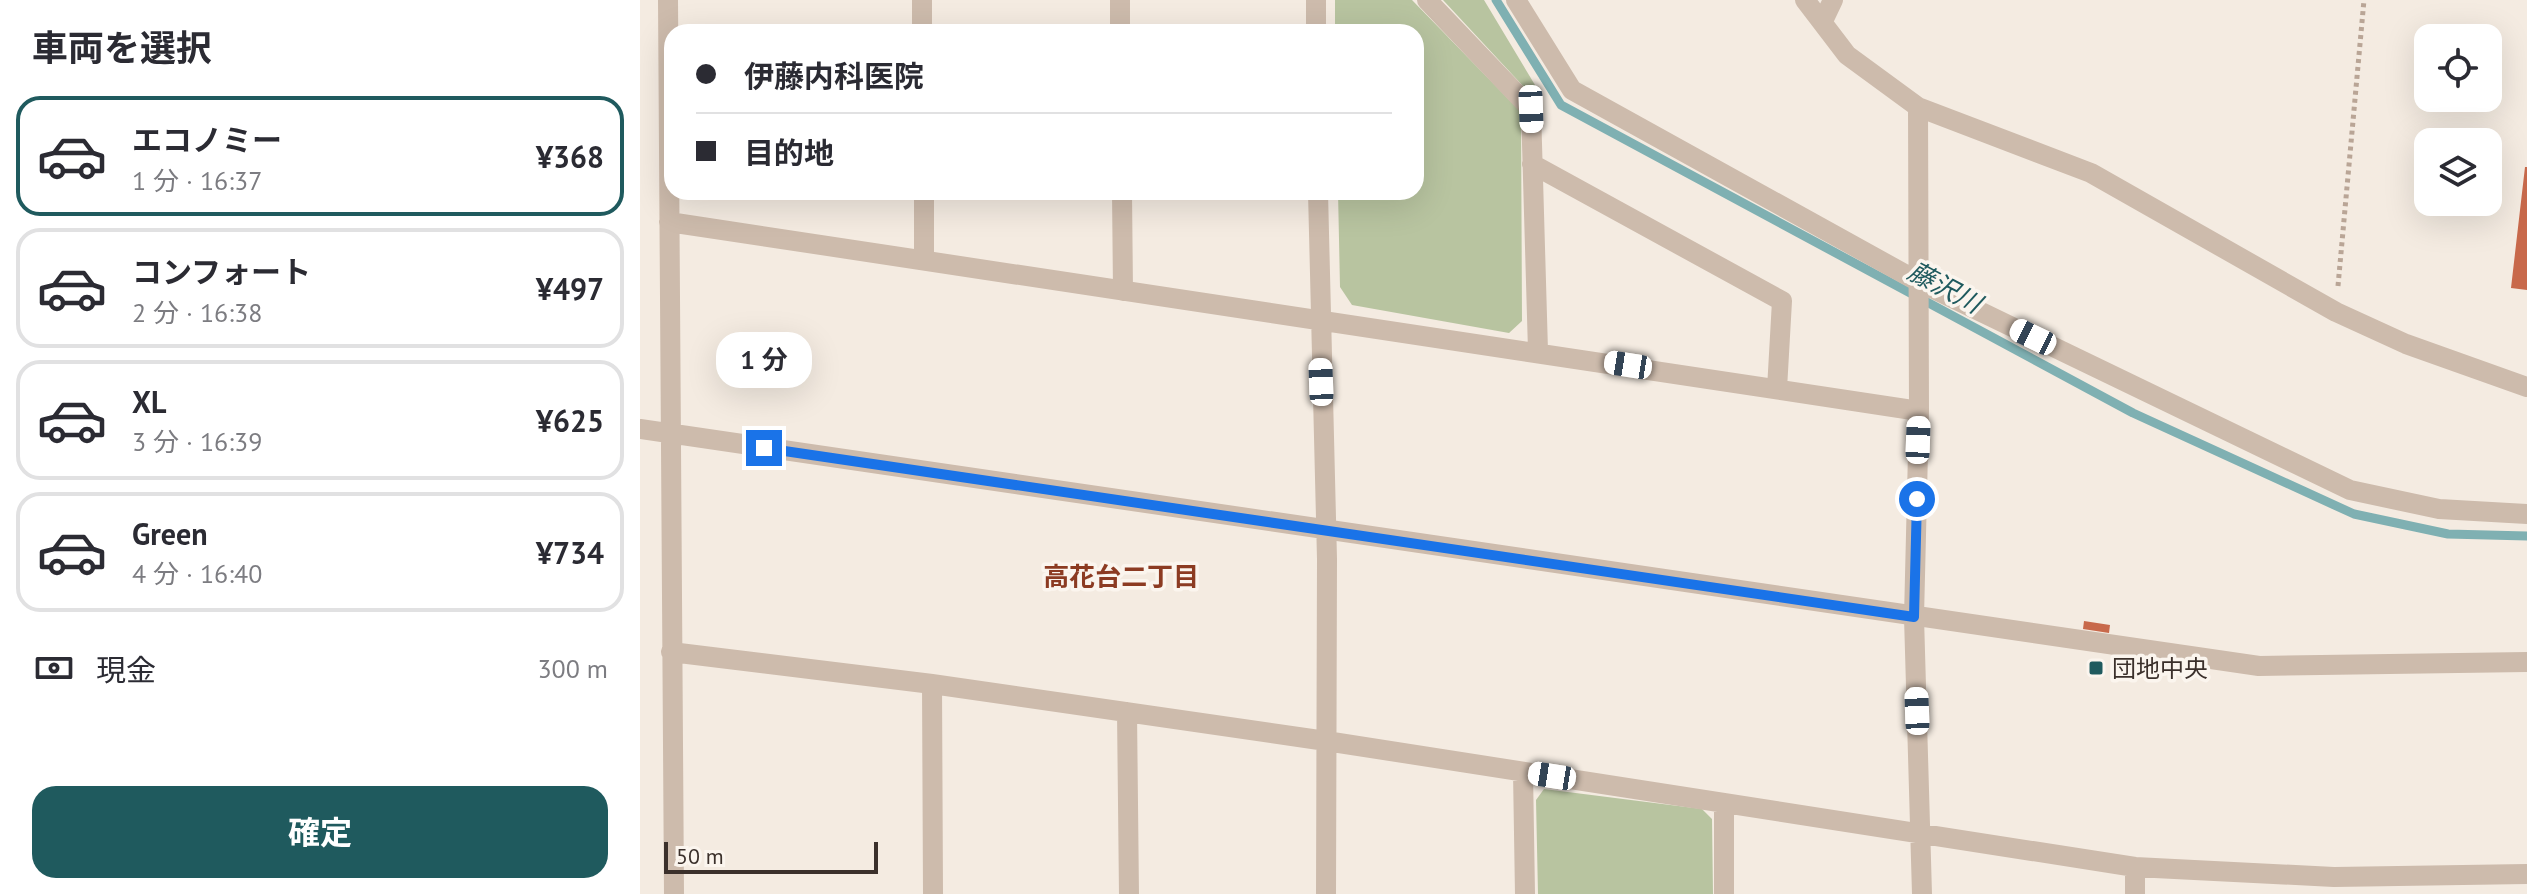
<!DOCTYPE html>
<html lang="ja">
<meta charset="utf-8">
<style>
body{margin:0;font-family:"PT Sans","Noto Sans JP",sans-serif;background:#f7f7f7;color:#2b2b33;height:100vh;display:flex;flex-direction:column;font-size:30px;white-space:nowrap}
*{box-sizing:border-box;margin:0}
p{font-size:26px;color:#7c7c81}
.icon{flex:none;width:44px;height:44px;fill:none;stroke:currentColor;stroke-width:2;stroke-linecap:round;stroke-linejoin:round}
.map{position:relative;flex:1;overflow:hidden}
.side{display:flex;flex-direction:column;background:#fff;width:640px}
.side>*{flex:none}
.guide{position:absolute;left:24px;top:24px;width:760px;height:176px;border-radius:24px;box-shadow:0 8px 32px #0002;display:grid;align-content:center;height:176px;padding:0 32px;background:#fff}
.fabs{position:absolute;left:1774px;top:24px;display:grid;gap:16px}
.fabs a{display:grid;place-items:center;width:88px;height:88px;border-radius:16px;background:#fff;box-shadow:0 8px 32px #0002;font-size:40px}
.scale{position:absolute;left:24px;bottom:20px;width:214px;box-sizing:border-box;padding-left:8px;border:4px solid #3b302b;border-top:0;font-size:22px;line-height:28px;white-space:nowrap;color:#3b302b;-webkit-text-stroke:6px #fbf5ee;paint-order:stroke}
.end{position:absolute;width:36px;height:36px;margin:-18px;border:10px solid #1a73e8;background:#fff;box-shadow:0 0 0 4px #fff}
.from{border-radius:50%}
.bubble{position:absolute;height:56px;border-radius:24px;background:#fff;box-shadow:0 8px 32px #0002;font-size:26px;font-weight:700;line-height:56px;text-align:center}
.car{position:absolute;width:24px;height:48px;margin:-24px -12px;border-radius:10px;box-shadow:0 0 6px 2px #0007;background:linear-gradient(#fff 24%,#345 0 40%,#fff 0 76%,#345 0 86%,#fff 0)}
.guide b{display:flex;align-items:center;gap:28px;height:76px;font-size:30px}
.guide b+b{border-top:2px solid #e1e1e2}
.guide i{width:20px;height:20px;background:#2b2b33}
ul{padding:0;list-style:none}
li{display:flex;align-items:center;gap:24px;height:120px;margin:0 16px 12px;padding:0 16px;border:4px solid #e1e1e2;border-radius:24px}
li div{flex:1}
li b{display:block;font-size:30px}
li em{font-style:normal;font-weight:700}
li.on{border-color:#1f5a5e}
li>.icon{width:72px;height:72px;stroke-width:1.5}
h2{padding:0 32px;font-size:36px;line-height:96px}
.pay{display:flex;align-items:center;gap:20px;height:88px;padding:0 32px;font-size:30px}
.pay p{margin-inline-start:auto}
.action{display:flex;gap:16px;margin-top:auto;padding:16px 32px}
.action a{flex:1;height:92px;border-radius:24px;background:#1f5a5e;color:#fff;font-size:32px;font-weight:700;line-height:92px;text-align:center}
main{display:flex;flex:1;min-height:0}
.map>svg:first-child{display:block}
.green{fill:#b8c4a0}
.lines{fill:none;stroke-linecap:round;stroke-linejoin:round}
.stream{stroke:#7fb0b2;stroke-width:9}
.building{fill:#c8694b}
.path{stroke:#b9a596;stroke-width:5;stroke-dasharray:4 4;stroke-linecap:butt}
.minor{stroke:#cdbbac;stroke-width:20}
.route{stroke:#1a73e8;stroke-width:10}
.poi-dot{fill:#1f5a5e;stroke:#fbf5ee;stroke-width:3}
.labels{text-anchor:middle;dominant-baseline:central;stroke-width:7;stroke-linejoin:round;paint-order:stroke}
.poi-label{font-size:24px;fill:#3b302b;stroke:#fbf5ee;text-anchor:start}
.water-label{font-size:26px;font-style:italic;fill:#1f5a5e;stroke:#fbf5ee}
.neighbourhood-label{font-size:26px;font-weight:bold;fill:#8c3b22;stroke:#fbf5ee}
</style>
<main>
<section class="side">
<h2>車両を選択</h2>
<ul>
<li class="on"><svg class="icon" aria-label="car" viewBox="0 0 24 24"><path d="M5 17H2v-5l4-1 3-4h7l3 4 3 1v5h-3M9 17h6M6 11h13"/><circle cx="7" cy="17" r="2"/><circle cx="17" cy="17" r="2"/></svg><div><b>エコノミー</b><p>1 分 · 16:37</p></div><em>¥368</em></li>
<li><svg class="icon" aria-label="car" viewBox="0 0 24 24"><path d="M5 17H2v-5l4-1 3-4h7l3 4 3 1v5h-3M9 17h6M6 11h13"/><circle cx="7" cy="17" r="2"/><circle cx="17" cy="17" r="2"/></svg><div><b>コンフォート</b><p>2 分 · 16:38</p></div><em>¥497</em></li>
<li><svg class="icon" aria-label="car" viewBox="0 0 24 24"><path d="M5 17H2v-5l4-1 3-4h7l3 4 3 1v5h-3M9 17h6M6 11h13"/><circle cx="7" cy="17" r="2"/><circle cx="17" cy="17" r="2"/></svg><div><b>XL</b><p>3 分 · 16:39</p></div><em>¥625</em></li>
<li><svg class="icon" aria-label="car" viewBox="0 0 24 24"><path d="M5 17H2v-5l4-1 3-4h7l3 4 3 1v5h-3M9 17h6M6 11h13"/><circle cx="7" cy="17" r="2"/><circle cx="17" cy="17" r="2"/></svg><div><b>Green</b><p>4 分 · 16:40</p></div><em>¥734</em></li>
</ul>
<div class="pay"><svg class="icon" aria-label="cash" viewBox="0 0 24 24"><path d="M3 7h18v10H3z"/><circle cx="12" cy="12" r="2"/></svg>現金<p>300 m</p></div>
<div class="action"><a>確定</a></div>
</section>
<div class="map">
<svg width="1887" height="894" viewBox="0 0 1887 894">
<rect width="100%" height="100%" fill="#f4ebe1"/>
<path class="green" d="M695,0H772L881,112L882,321L869,333L712,305L700,287L698,192H776V32H695Z
M803,0H844L901,95L897,101Z
M904,789L1062,809L1072,819L1073,894H898L896,800Z"/>
<g class="lines">
<path class="stream" d="M856,0L921,105L1493,413L1714,514L1808,534L1887,536"/>
</g>
<path class="building" d="M1885,167H1887V290L1871,288Z
M1444,621L1470,625L1469,633L1443,629Z"/>
<g class="lines">
<path class="path" d="M1698,286L1724,0"/>
<path class="minor" d="M28,0L34,894
M282,0V32
M480,0V32
M676,0V32
M787,0L891,109L898,351
M876,0L932,90L1279,282L1710,490L1799,509L1887,514
M1165,0L1207,55L1278,107L1451,173L1696,312L1766,344L1887,387
M1183,21L1193,0
M1278,107L1279,411L1274,617L1282,894
M892,164L1142,301L1137,389
M284,192V260
M482,192L483,291
M678,192L687,559L686,894
M29,222L1279,411
M0,429L1619,666L1887,662
M31,652L292,684L686,741L1495,867L1694,877L1887,874
M292,684L293,894
M487,712L489,894
M883,772L885,894
M1084,803V894
M1495,894V867"/>
</g>
<g class="lines">
<path class="route" d="M124,448L1274,617L1277,499"/>
</g>
<rect class="poi-dot" x="1448" y="660" width="16" height="16" rx="4"/>
<g class="labels">
<g class="poi-label">
<text x="1472" y="668">団地中央</text>
</g>
<g class="water-label">
<text transform="translate(1305 287) rotate(28)">藤沢川</text>
</g>
<g class="neighbourhood-label">
<text x="481" y="576">高花台二丁目</text>
</g>
</g>
</svg>
<div class="fabs">
<a><svg class="icon" aria-label="locate" viewBox="0 0 24 24"><circle cx="12" cy="12" r="6"/><path d="M12 2v4M12 18v4M2 12h4M18 12h4"/></svg></a>
<a><svg class="icon" aria-label="layers" viewBox="0 0 24 24"><path d="M12 4l9 5-9 5-9-5zM3 14l9 5 9-5"/></svg></a>
</div>
<div class="scale">50 m</div>
<i class="end from" style="left:1277px;top:499px"></i>
<i class="end" style="left:124px;top:448px"></i>
<div class="bubble" style="left:76px;top:332px;width:96px">1 分</div>
<i class="car" style="left:891px;top:109px;rotate:178deg"></i>
<i class="car" style="left:1393px;top:337px;rotate:296deg"></i>
<i class="car" style="left:988px;top:365px;rotate:279deg"></i>
<i class="car" style="left:681px;top:382px;rotate:358deg"></i>
<i class="car" style="left:1278px;top:440px;rotate:2deg"></i>
<i class="car" style="left:1277px;top:711px;rotate:358deg"></i>
<i class="car" style="left:912px;top:776px;rotate:279deg"></i>
<div class="guide">
<b><i class="from"></i>伊藤内科医院</b>
<b><i></i>目的地</b>
</div>
</div>
</main>
